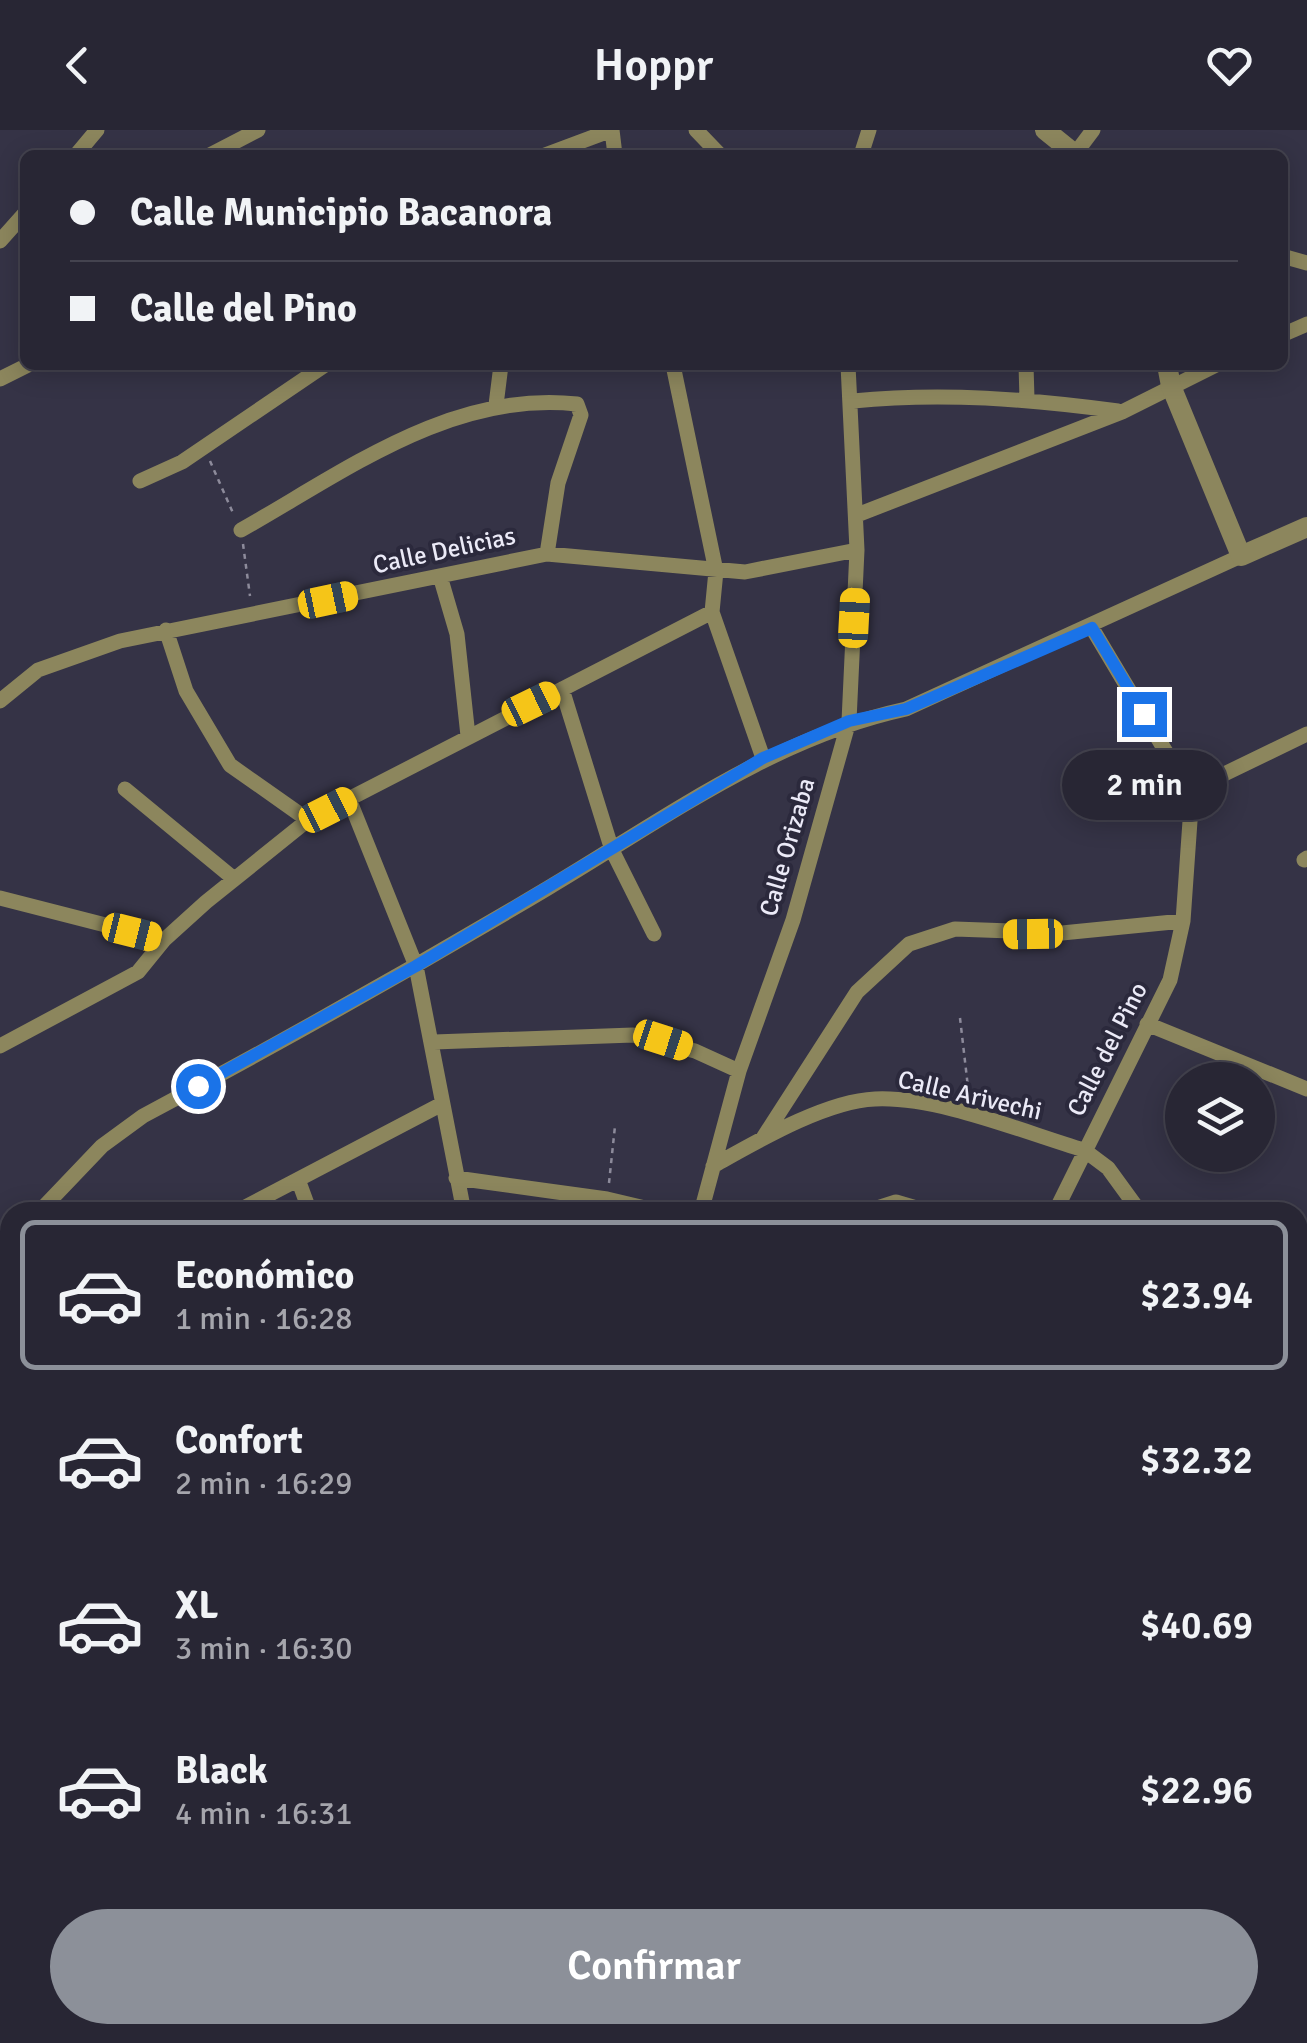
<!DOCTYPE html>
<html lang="es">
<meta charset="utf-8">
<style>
body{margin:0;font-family:Signika,sans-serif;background:#343240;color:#f1f3f6;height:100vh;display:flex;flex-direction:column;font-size:38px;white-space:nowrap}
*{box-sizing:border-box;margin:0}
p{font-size:32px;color:#a5a5ac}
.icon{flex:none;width:55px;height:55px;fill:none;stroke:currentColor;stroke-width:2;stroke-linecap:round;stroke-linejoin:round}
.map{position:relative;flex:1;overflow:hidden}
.details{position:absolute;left:0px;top:1072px;width:1308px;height:842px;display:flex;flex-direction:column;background:#282634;border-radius:30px 30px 0 0;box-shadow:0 5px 25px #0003,0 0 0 2px #44434f}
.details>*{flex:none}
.top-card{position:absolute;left:20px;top:20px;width:1268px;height:220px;border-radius:15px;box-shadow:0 5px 25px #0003,0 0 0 2px #44434f;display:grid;align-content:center;height:220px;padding:0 50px;background:#282634}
.fabs{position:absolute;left:1165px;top:932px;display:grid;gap:20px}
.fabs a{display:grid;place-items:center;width:110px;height:110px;border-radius:50%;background:#282634;box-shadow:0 5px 25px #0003,0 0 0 2px #44434f;font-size:50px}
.end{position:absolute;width:45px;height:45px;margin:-22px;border:12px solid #1a73e8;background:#fff;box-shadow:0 0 0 5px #fff}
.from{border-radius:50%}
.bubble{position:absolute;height:70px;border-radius:35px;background:#282634;box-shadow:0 5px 25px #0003,0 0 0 2px #44434f;font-size:32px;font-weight:600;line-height:70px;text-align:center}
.car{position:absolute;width:30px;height:60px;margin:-30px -15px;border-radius:12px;box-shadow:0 0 8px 2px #0007;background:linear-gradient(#f5c518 24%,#345 0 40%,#f5c518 0 76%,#345 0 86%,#f5c518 0)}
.top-card b{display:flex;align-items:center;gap:35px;height:95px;font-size:38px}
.top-card b+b{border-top:2px solid #44434f}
.top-card i{width:25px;height:25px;background:#f1f3f6}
ul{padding:18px 0 0;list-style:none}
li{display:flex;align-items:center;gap:30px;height:150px;margin:0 20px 15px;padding:0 30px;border:5px solid transparent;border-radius:15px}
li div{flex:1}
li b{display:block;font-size:38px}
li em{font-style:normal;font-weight:600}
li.active{border-color:#8c9099}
li>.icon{width:90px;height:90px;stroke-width:1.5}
.primary-button{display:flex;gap:20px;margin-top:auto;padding:20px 50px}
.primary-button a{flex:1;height:115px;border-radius:60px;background:#8c9099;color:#fff;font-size:40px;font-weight:600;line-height:115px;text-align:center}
header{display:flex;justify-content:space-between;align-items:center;height:130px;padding:0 50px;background:#282634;font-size:45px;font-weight:600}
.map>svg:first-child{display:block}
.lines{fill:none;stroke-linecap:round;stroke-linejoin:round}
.path{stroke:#8d8b9b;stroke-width:2.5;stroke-dasharray:5 5;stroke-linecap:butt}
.minor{stroke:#8c865d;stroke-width:15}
.tertiary{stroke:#8c865d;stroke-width:20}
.route{stroke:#1a73e8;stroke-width:12}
.labels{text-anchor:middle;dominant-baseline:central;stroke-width:8;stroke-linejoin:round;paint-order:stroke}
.street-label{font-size:25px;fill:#ebeaf7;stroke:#2b293c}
</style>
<header><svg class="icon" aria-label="back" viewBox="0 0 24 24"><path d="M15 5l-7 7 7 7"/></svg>Hoppr<svg class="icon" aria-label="heart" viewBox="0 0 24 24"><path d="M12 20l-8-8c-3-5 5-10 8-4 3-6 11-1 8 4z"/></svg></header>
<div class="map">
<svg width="1307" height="1913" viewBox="0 0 1307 1913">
<rect width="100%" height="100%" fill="#353346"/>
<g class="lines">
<path class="path" d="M210,331L233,383
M243,414L250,466
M960,888L969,966
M609,1053L615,996"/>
<path class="minor" d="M612,0L615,25
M696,0L720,25
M1075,24L1093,0
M76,25L97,0
M210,25L258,0
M545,25L612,0
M861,25L869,0
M0,111L25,83
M1282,126L1307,133
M1282,205L1307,194
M673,235L716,441L712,482L763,628
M1026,235L1027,269
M0,249L28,235
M853,271C943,262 1028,269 1118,281
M496,275L501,235
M140,351L182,332L325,235
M857,385L1122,282L1216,235
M241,400C344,342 452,260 577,274L581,285L558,353L547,424
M440,446L457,504L468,606
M166,500L186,561L230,635L308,690
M562,559L612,720L654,804
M0,571L38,540L120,511L547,424L745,442L857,420
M125,659L233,748
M1187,662L1307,604
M349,669L416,836L464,1082
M1304,730L1307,728
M0,768L164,810
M1147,894L1307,959
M434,912L633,905L695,921L739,941
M0,916L138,842L164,810L206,772L308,690L712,482
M763,1008L857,862L909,814L955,799L1062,803L1183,791
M713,1036C756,1012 825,971 875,969C938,966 1023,1002 1084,1020L1108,1038L1140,1082
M456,1048L607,1069L662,1082
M299,1052L310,1082
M39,1082L102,1016L143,986C280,913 415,837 548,758C664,689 773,608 906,579L1241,426
M236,1082L442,974
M701,1082L739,941L793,790L849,591L857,420L848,235
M865,1082L896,1072L930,1082
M1055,1082L1170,850L1183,791L1190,691L1187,662L1178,642L1092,498
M0,1147L10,1129
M0,1184H10
M0,1305L10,1304
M0,1332L10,1345
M1298,1427L1307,1438
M0,1502L10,1493
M0,1667L10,1663
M1298,1705L1307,1693
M1298,1743L1307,1753
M0,1837L10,1830
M1298,1873H1307
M180,1905L184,1913
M390,1913L399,1905
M536,1913L538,1905
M830,1913L834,1905"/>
<path class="tertiary" d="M1045,0L1076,25
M1167,235L1171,256L1241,426L1307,397
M1298,1289L1307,1284
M695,1913L698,1905"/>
</g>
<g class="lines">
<path class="route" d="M198,956L416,836L763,628L849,591L906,579L1092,498L1144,584"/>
</g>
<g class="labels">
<g class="street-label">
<text transform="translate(444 420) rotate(-12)">Calle Delicias</text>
<text transform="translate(787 717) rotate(-74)">Calle Orizaba</text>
<text transform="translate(1107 919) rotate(-63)">Calle del Pino</text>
<text transform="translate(970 965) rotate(13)">Calle Arivechi</text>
</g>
</g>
</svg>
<div class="fabs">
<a><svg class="icon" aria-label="layers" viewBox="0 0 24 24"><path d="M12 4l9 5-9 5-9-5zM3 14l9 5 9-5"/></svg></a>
</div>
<i class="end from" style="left:198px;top:956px"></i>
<i class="end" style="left:1144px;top:584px"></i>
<div class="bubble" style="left:1062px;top:620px;width:165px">2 min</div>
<i class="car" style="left:328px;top:470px;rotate:78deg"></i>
<i class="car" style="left:854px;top:488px;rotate:3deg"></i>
<i class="car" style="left:531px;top:574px;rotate:64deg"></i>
<i class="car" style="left:328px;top:680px;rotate:63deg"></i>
<i class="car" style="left:132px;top:802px;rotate:104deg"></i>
<i class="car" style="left:1033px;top:804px;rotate:269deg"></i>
<i class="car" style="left:663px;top:910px;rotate:108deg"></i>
<div class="top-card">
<b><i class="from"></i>Calle Municipio Bacanora</b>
<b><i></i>Calle del Pino</b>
</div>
<section class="details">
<ul>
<li class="active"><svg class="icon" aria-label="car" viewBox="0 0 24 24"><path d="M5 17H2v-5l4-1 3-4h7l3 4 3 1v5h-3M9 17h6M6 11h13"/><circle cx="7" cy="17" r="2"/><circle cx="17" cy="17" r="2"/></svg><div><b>Económico</b><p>1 min · 16:28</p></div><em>$23.94</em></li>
<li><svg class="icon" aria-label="car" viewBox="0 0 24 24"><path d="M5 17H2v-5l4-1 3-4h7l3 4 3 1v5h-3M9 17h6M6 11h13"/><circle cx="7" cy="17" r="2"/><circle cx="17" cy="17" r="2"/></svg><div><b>Confort</b><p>2 min · 16:29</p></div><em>$32.32</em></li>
<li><svg class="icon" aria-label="car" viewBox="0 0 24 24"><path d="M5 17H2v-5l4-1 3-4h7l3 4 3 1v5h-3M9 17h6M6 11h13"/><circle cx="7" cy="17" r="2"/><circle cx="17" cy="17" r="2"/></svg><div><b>XL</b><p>3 min · 16:30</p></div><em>$40.69</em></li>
<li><svg class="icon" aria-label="car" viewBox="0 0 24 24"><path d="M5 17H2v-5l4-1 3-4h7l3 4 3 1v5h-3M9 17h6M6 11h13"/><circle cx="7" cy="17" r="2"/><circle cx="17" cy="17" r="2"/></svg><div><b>Black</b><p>4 min · 16:31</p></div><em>$22.96</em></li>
</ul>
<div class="primary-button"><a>Confirmar</a></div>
</section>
</div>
